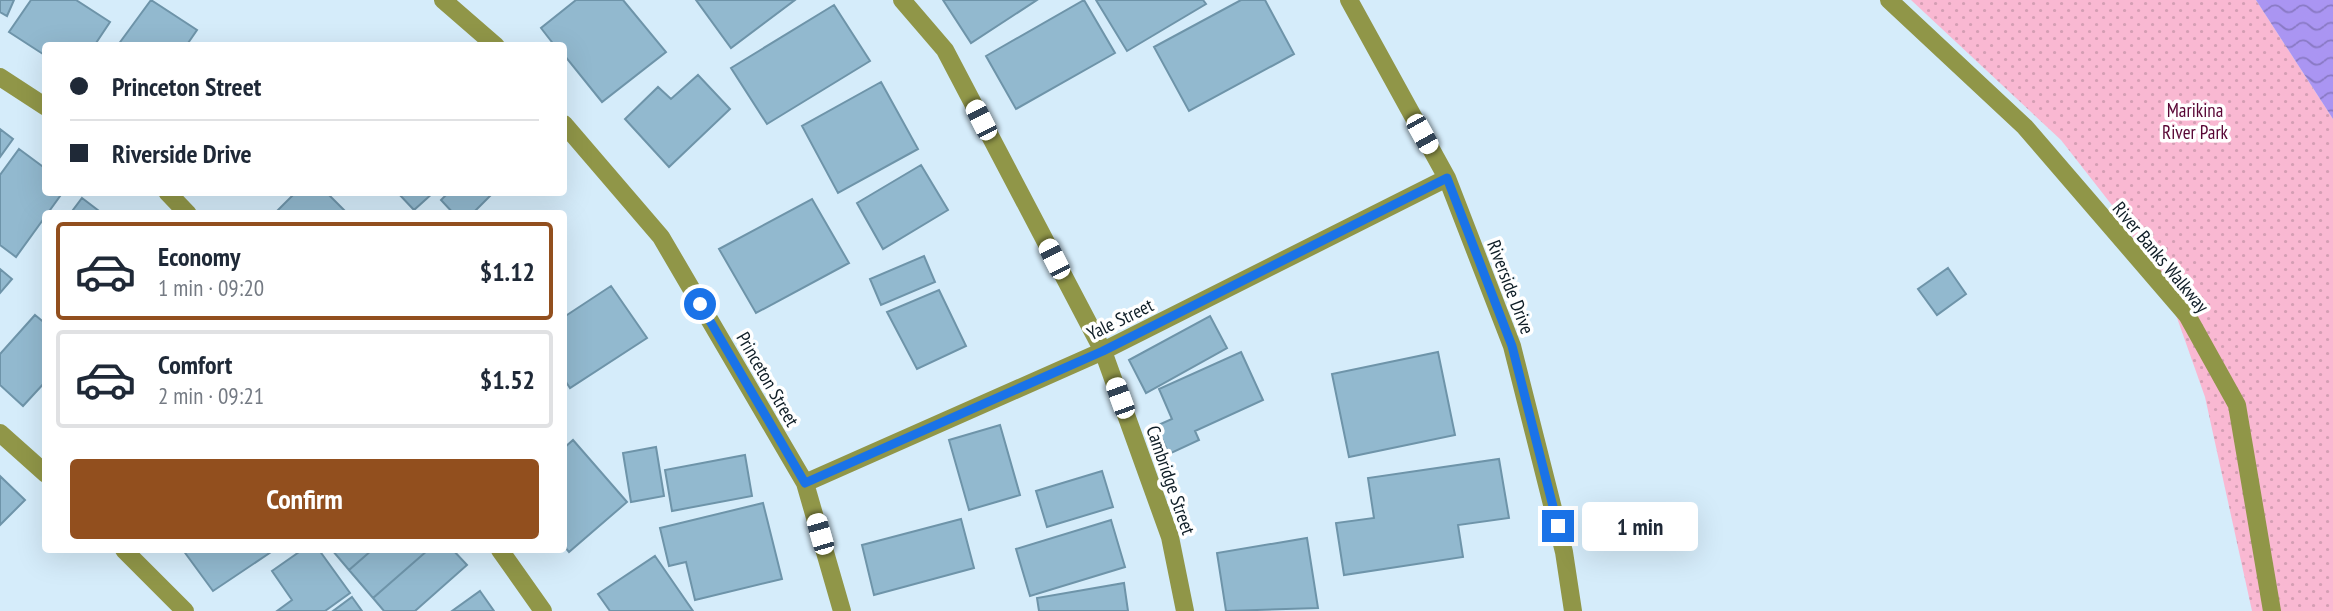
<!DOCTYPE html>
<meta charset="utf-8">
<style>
body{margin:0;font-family:"PT Sans Narrow",sans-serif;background:#f6f6f7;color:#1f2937;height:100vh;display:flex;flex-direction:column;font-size:26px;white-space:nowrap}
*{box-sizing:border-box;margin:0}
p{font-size:23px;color:#747a83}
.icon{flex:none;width:38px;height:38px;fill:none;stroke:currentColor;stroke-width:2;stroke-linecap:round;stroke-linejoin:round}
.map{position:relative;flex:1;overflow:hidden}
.side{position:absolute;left:42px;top:210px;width:525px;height:343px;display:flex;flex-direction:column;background:#fff;border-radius:7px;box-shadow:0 7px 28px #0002}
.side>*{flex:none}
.hud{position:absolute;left:42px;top:42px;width:525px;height:154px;border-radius:7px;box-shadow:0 7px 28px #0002;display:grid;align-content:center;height:154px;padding:0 28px;background:#fff}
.end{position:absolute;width:32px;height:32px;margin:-16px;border:9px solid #1a73e8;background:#fff;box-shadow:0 0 0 4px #fff}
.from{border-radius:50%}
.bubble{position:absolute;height:49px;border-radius:7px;background:#fff;box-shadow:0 7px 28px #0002;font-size:23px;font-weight:600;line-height:49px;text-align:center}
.car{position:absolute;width:21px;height:42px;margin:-21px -10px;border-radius:9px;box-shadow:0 0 5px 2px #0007;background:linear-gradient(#fff 24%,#345 0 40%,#fff 0 76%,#345 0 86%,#fff 0)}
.hud b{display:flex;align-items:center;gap:24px;height:66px;font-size:26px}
.hud b+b{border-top:2px solid #e0e1e3}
.hud i{width:18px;height:18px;background:#1f2937}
ul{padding:12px 0 0;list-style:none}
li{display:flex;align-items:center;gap:21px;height:98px;margin:0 14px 10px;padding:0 14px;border:4px solid #e0e1e3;border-radius:7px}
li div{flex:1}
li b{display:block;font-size:26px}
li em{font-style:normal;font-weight:600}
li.on{border-color:#924f1e}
li>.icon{width:63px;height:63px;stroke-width:1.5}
.action{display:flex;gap:14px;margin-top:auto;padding:14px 28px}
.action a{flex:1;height:80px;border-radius:7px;background:#924f1e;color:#fff;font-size:28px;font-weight:600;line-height:80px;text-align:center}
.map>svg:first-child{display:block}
.park{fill:url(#park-dots)}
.water{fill:url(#water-waves)}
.building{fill:#92b9cf;stroke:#6e94a9;stroke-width:2}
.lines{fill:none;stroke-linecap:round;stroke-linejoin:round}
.pedestrian{stroke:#909648;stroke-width:18}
.minor{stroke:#909648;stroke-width:18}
.route{stroke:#1a73e8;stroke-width:9}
.labels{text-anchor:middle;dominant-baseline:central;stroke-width:7;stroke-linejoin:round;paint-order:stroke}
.park-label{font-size:19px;fill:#580634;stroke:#fff}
.street-label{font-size:19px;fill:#0e1d26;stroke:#fff}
</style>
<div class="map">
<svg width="2333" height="611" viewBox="0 0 2333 611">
<defs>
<pattern id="park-dots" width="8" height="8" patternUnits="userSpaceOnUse" patternTransform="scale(1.75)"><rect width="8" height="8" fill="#f9b8d2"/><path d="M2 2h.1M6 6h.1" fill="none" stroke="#d49eb4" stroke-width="1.8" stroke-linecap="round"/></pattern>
<pattern id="water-waves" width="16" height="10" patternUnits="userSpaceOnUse" patternTransform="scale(1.75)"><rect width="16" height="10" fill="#aa95f2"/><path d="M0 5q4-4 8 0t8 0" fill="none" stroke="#8979c4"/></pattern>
</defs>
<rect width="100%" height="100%" fill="#d5ecfa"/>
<path class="park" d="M1911,0H2256L2333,119V611H2252L2205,397L2176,315L2122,218L2061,140Z"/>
<path class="water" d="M2256,0H2333V119Z"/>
<path class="building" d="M0,0H14L7,16L0,12Z
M31,0H76L110,22L94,46H46V56L9,32Z
M151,0L197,30L186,46L118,45Z
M576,0H623L666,52L602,102L564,55V46H555L541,28Z
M696,0H795L731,48Z
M943,0H1037L971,43Z
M1084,0L1115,53L1016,109L986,56Z
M1096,0H1203L1206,4L1127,51Z
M1241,0H1265L1294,54L1189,111L1154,47Z
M834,5L870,61L767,124L731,68Z
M698,75L730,109L669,167L625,119L658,87L671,99Z
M881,82L918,149L838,193L802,126Z
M0,129L13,139L0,157Z
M19,149L46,169V192H63L16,257L0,245V175Z
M921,165L948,210L883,249L857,203Z
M296,192H326L348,214H274Z
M397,192H434L414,210Z
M449,192H494L472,214H454L441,200Z
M82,198L103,214H70Z
M812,199L849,263L756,313L719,249Z
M924,256L935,282L881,305L870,279Z
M1948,268L1966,294L1937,315L1918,289Z
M0,269L12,279L0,293Z
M611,286L647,338L570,388L564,379V317Z
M939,290L966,346L917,369L887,312Z
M35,315L46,324V381L23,406L0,385V354Z
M1210,316L1227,348L1146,393L1129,360Z
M1241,352L1263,400L1195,431L1199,440L1169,454L1156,426L1172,419L1159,389Z
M1438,352L1455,435L1349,457L1332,374Z
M1000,425L1020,495L969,510L949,440Z
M573,440L627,502L569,552L564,546V448Z
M656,447L664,496L631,502L623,453Z
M745,455L752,496L672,511L665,470Z
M1499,459L1509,518L1458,525L1463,557L1344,575L1336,523L1374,518L1368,478Z
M1102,471L1113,507L1047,527L1036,491Z
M0,476L25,500L0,525Z
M763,503L782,579L695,600L686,562L669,566L660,528Z
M961,519L974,568L874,595L862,545Z
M1111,520L1125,567L1030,596L1016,549Z
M1307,538L1318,608L1226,611L1217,553Z
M183,550H274L213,591Z
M302,550H319L350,593L325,611H277L292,600L272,571Z
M332,550H372L349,570Z
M372,550H428L373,598L349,570Z
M428,550H453L467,565L415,611H384L373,598Z
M655,556L693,611H610L598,594Z
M1124,583L1128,611H1039L1037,598Z
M480,591L494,611H452Z
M352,597L362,611H333Z"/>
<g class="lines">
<path class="pedestrian" d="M1889,0L2025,127L2187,315L2237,405L2272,611"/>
<path class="minor" d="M443,0L496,46
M902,0L945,50L1103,351L1170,537L1185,611
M1349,0L1447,178L1512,346L1564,552L1573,611
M0,77L46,107
M564,124L661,237L805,483L842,611
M167,192L188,214
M0,433L46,474
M805,483L1103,351L1447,178
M124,550L185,611
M500,550L543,611"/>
</g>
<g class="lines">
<path class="route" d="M700,304L805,483L1103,351L1447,178L1512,346L1558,526"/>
</g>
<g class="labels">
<g class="park-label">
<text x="2195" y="110">Marikina<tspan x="2195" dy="22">River Park</tspan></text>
</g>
<g class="street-label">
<text transform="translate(2161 257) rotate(50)">River Banks Walkway</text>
<text transform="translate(1511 287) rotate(69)">Riverside Drive</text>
<text transform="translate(1120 319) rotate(-26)">Yale Street</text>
<text transform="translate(768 379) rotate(60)">Princeton Street</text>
<text transform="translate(1171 480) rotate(71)">Cambridge Street</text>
</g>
</g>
</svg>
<i class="end from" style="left:700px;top:304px"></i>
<i class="end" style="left:1558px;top:526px"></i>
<div class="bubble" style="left:1582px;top:502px;width:116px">1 min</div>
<i class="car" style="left:981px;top:120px;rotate:333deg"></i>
<i class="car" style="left:1422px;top:134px;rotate:151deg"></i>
<i class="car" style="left:1054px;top:259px;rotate:333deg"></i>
<i class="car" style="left:1120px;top:398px;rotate:340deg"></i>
<i class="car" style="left:820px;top:534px;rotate:344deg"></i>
<div class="hud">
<b><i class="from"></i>Princeton Street</b>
<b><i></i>Riverside Drive</b>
</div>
<section class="side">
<ul>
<li class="on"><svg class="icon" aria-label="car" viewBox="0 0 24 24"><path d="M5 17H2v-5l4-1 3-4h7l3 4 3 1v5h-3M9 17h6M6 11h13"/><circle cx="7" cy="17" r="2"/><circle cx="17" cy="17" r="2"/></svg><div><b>Economy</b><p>1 min · 09:20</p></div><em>$1.12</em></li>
<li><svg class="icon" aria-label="car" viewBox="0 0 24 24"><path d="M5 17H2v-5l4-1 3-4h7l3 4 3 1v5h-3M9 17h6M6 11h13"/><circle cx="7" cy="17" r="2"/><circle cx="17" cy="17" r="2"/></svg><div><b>Comfort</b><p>2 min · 09:21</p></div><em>$1.52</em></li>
</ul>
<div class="action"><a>Confirm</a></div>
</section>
</div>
